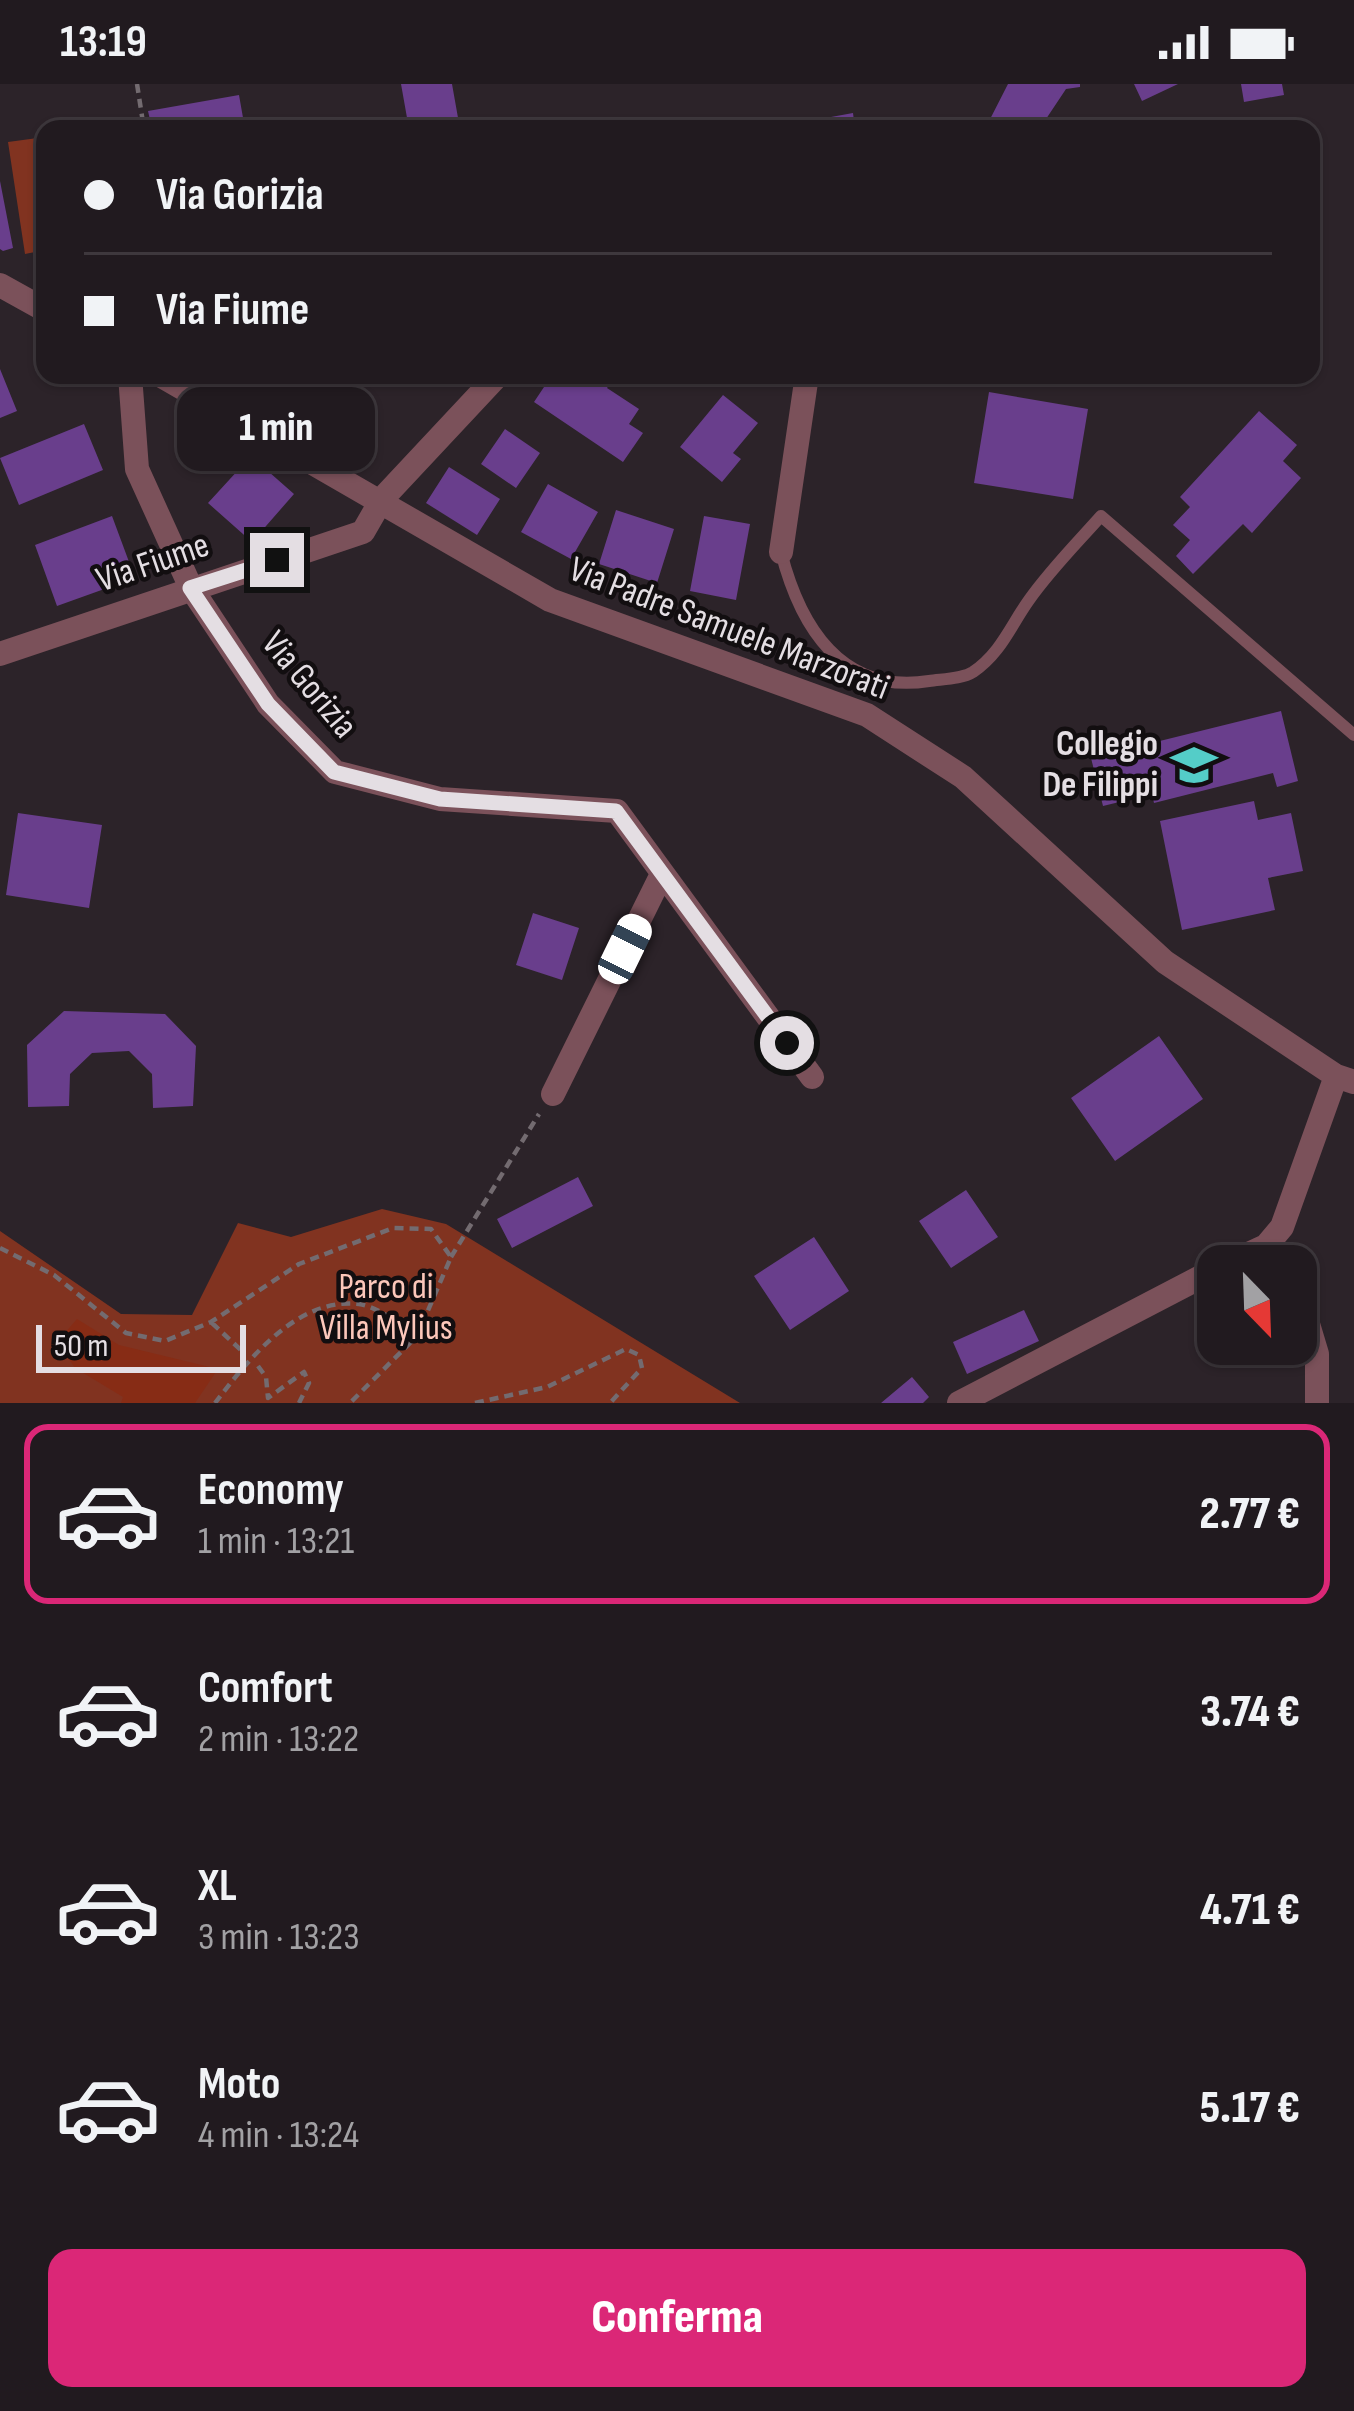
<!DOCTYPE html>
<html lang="it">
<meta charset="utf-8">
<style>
body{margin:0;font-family:"Sofia Sans Condensed",sans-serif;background:#2d272c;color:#f1f3f6;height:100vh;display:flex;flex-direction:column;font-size:45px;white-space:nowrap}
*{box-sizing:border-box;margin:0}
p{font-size:39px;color:#a2a1a4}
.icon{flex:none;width:66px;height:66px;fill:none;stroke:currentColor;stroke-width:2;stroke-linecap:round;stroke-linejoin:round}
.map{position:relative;height:1319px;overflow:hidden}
.sheet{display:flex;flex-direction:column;background:#211a1f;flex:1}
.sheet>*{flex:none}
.guide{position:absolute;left:36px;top:36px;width:1284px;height:264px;border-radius:24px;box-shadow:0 3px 9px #0004,0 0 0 3px #3e383d;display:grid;align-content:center;height:264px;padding:0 48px;background:#211a1f}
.needle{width:78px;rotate:157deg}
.buttons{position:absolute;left:1197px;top:1161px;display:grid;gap:24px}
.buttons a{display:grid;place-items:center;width:120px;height:120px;border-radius:24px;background:#211a1f;box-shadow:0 3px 9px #0004,0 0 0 3px #3e383d;font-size:60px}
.scale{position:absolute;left:36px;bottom:30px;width:210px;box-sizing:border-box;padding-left:12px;border:6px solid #e4dee3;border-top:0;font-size:33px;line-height:42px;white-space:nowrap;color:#e4dee3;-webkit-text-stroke:9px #120e10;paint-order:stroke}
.end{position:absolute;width:54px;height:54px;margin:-27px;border:15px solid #e4dee3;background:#111;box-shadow:0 0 0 6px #111}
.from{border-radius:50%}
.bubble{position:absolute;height:84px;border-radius:24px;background:#211a1f;box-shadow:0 3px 9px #0004,0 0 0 3px #3e383d;font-size:39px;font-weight:800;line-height:84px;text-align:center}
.car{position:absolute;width:36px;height:72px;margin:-36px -18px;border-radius:15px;box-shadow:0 0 9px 3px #0007;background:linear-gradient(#fff 24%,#345 0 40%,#fff 0 76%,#345 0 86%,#fff 0)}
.guide b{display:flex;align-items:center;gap:42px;height:114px;font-size:45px}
.guide b+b{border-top:3px solid #3e383d}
.guide i{width:30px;height:30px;background:#f1f3f6}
ul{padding:21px 0 0;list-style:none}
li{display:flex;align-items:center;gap:36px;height:180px;margin:0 24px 18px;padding:0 24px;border:6px solid transparent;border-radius:24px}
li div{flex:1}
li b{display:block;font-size:45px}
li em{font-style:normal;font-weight:800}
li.selected{border-color:#db2777}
li>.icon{width:108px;height:108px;stroke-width:1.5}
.action{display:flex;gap:24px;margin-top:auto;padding:24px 48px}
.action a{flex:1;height:138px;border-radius:24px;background:#db2777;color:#fff;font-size:48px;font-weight:800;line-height:138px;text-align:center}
.status{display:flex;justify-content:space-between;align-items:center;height:84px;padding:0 60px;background:#211a1f;direction:ltr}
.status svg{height:33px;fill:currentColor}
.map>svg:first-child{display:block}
.green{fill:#813320}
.forest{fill:#872c15}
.building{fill:#693e8c}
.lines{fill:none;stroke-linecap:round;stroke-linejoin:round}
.path{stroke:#736b70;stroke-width:4.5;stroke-dasharray:9 6;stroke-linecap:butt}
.lane{stroke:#7b515a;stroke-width:12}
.street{stroke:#7b515a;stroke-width:24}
.route{stroke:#e4dee3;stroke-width:15}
.labels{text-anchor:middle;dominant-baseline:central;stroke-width:9;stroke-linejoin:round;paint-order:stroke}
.street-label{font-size:36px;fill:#e4dee3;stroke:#120e10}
.poi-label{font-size:36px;font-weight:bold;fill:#e4dee3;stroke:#120e10;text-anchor:end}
.park-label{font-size:36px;fill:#fcc7ba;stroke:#120e10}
</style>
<div class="status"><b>13:19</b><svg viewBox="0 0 49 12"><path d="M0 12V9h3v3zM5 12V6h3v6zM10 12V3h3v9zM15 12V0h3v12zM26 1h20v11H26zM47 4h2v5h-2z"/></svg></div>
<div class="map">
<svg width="1354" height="1319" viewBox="0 0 1354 1319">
<rect width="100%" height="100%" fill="#2c2329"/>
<path class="green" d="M45,53V166L25,170L8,58Z
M382,1125L446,1140L740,1319H0V1147L121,1230L192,1231L238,1139L291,1153Z"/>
<path class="forest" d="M77,1235L119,1261L218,1285L195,1319H121L123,1313L75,1284L57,1258Z"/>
<path class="building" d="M401,0H452L460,45H409Z
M1008,0H1080V3L1066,5L1044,38L1060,45H985Z
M1134,0H1178L1142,17Z
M1241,0H1282L1284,11L1244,18Z
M239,11L245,45H152L148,27Z
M853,29L855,45H776V43Z
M0,97L13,164L3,167L0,165Z
M0,285L17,327L0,334Z
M552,291H608L613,295L607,304L639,325L629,340L643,349L623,378L534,318Z
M989,308L1088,325L1073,415L974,399Z
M723,311L758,339L733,369L741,375L722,398L680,363Z
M1259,327L1297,361L1283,377L1301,394L1252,449L1243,440L1193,490L1176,472L1190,456L1173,441L1190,423L1180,413Z
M84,340L103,386L19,421L0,374Z
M505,345L540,369L516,404L481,380Z
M251,372L294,410L252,458L208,419Z
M449,383L500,415L477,451L426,419Z
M548,400L598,428L571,475L521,448Z
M616,426L674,445L657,499L599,480Z
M112,432L135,494L57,522L35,461Z
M704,432L750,440L736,516L690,507Z
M1281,627L1298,697L1277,703L1273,689L1154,719L1152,710L1103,722L1091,674Z
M1254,717L1258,736L1291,729L1303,787L1268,794L1275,826L1182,846L1160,737Z
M18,729L102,741L89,824L6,811Z
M533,829L579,844L562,896L516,881Z
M64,927L165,930L196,962L193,1022L153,1024L152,990L129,967L92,969L70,990L69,1022L28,1023L27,961Z
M1159,952L1203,1015L1115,1077L1071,1014Z
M578,1093L593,1122L512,1164L497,1135Z
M966,1106L998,1153L951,1184L919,1137Z
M814,1153L849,1207L790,1246L754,1192Z
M1024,1226L1039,1257L967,1290L953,1258Z
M912,1293L929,1313L923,1319H881Z"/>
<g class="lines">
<path class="path" d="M137,0L144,45
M0,1164L54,1191L126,1249L165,1257L211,1238L299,1180L393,1144L431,1145L451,1173L417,1252L350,1319
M451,1173L539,1030
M212,1239L243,1268
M258,1282L266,1293L268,1314L304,1288L309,1299L299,1319
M215,1319C248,1276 297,1213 359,1220C379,1223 400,1241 417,1252
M475,1319L547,1303L626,1265L639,1271L642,1284L610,1319"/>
<path class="lane" d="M781,468C800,542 841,611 929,597C943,595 962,595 973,588C1001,569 1011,541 1029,516C1050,486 1077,459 1101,432L1354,651"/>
<path class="street" d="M0,201L45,226
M130,291L137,385L191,504L268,620L335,688L440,715L617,727L812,993
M160,291L550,516L867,631L963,693L1165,878L1336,992L1354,998
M781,468L807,291
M0,570L363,448L382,415L498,291
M553,1010L661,792
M1266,1162L1284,1182
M1223,1182L1266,1162L1282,1143L1336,992
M1296,1200L1317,1270V1319
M959,1319L1218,1184"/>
</g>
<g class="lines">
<path class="route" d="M277,476L190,504L268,620L334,688L440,715L616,727L787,959"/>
</g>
<defs>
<g id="school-bare" transform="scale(3.6)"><path d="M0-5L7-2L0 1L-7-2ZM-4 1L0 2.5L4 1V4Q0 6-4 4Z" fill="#54cdc8" stroke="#120e10" stroke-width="2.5" paint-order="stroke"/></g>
</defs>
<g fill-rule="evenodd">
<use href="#school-bare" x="1194" y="681"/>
</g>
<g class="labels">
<g class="street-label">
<text transform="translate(153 479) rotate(-19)">Via Fiume</text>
<text transform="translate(729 545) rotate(21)">Via Padre Samuele Marzorati</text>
<text transform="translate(309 601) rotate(50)">Via Gorizia</text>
</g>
<g class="poi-label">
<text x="1158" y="660">Collegio<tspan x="1158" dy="41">De Filippi</tspan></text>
</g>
<g class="park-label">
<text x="386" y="1203">Parco di<tspan x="386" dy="41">Villa Mylius</tspan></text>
</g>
</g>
</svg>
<div class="buttons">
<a><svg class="needle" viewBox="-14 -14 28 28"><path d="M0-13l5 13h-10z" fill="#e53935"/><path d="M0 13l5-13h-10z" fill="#a2a1a4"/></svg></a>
</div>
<div class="scale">50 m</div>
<i class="end from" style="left:787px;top:959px"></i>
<i class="end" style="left:277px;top:476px"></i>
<div class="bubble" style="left:177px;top:303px;width:198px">1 min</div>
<i class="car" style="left:625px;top:865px;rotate:26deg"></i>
<div class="guide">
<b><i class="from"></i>Via Gorizia</b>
<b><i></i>Via Fiume</b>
</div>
</div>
<section class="sheet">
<ul>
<li class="selected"><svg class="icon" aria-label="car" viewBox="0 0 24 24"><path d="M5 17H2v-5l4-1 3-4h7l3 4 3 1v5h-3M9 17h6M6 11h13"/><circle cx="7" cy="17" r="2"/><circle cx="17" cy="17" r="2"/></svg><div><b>Economy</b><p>1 min · 13:21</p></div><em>2.77 €</em></li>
<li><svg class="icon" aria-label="car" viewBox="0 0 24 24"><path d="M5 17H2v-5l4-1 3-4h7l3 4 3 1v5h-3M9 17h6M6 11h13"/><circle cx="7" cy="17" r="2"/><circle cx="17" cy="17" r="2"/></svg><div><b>Comfort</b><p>2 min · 13:22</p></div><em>3.74 €</em></li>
<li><svg class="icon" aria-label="car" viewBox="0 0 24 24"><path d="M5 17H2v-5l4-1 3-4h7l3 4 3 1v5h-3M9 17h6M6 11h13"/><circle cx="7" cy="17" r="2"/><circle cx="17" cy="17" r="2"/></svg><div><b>XL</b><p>3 min · 13:23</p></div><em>4.71 €</em></li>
<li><svg class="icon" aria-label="car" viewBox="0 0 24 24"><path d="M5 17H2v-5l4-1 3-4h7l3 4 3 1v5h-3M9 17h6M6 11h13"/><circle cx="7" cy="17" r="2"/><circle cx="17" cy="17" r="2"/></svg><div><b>Moto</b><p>4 min · 13:24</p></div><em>5.17 €</em></li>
</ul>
<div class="action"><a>Conferma</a></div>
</section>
